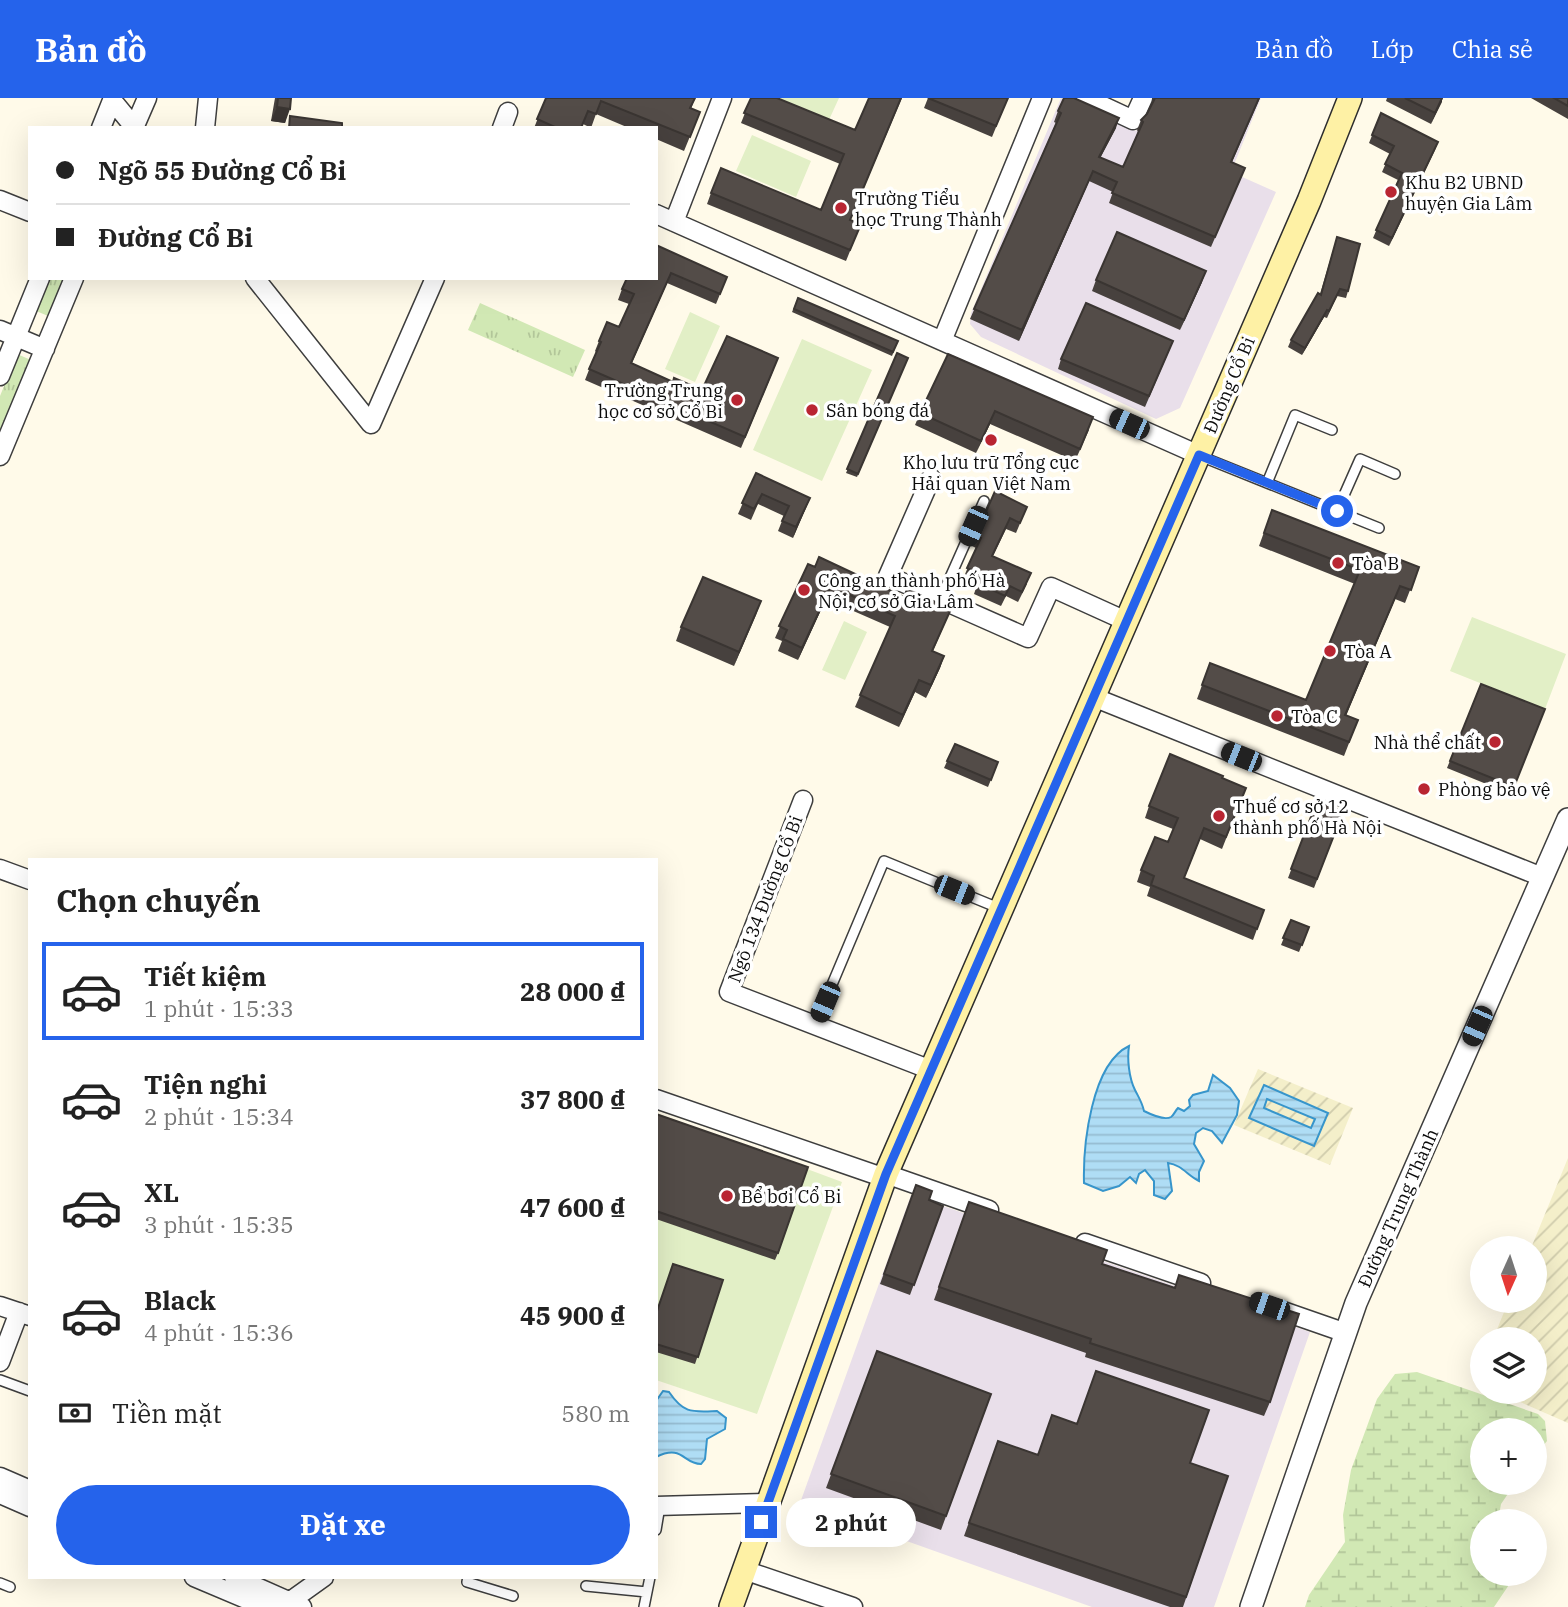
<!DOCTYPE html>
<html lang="vi">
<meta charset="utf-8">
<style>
body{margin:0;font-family:"IBM Plex Serif",serif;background:#f6f6f6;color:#222;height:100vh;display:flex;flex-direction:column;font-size:26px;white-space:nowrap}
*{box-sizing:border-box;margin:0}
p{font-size:23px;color:#767676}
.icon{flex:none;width:38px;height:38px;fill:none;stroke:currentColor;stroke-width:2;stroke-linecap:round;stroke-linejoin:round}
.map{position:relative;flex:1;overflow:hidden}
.sheet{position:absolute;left:28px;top:760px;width:630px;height:721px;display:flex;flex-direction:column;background:#fff;border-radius:0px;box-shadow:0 7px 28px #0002}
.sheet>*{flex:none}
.top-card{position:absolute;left:28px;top:28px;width:630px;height:154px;border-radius:0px;box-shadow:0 7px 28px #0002;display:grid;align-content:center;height:154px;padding:0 28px;background:#fff}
.needle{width:46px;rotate:183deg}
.controls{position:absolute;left:1470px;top:1138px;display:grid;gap:14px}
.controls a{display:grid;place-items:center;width:77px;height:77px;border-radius:50%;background:#fff;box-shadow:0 7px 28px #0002;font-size:35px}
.end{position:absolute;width:32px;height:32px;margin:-16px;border:9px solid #2563eb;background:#fff;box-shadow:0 0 0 4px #fff}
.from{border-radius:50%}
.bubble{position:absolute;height:49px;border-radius:24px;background:#fff;box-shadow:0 7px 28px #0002;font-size:23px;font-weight:700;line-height:49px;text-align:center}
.car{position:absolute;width:21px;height:42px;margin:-21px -10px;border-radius:9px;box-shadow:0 0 5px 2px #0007;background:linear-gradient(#222 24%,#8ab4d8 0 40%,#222 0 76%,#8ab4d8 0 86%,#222 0)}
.top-card b{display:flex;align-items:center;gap:24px;height:66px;font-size:26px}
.top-card b+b{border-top:2px solid #e0e0e0}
.top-card i{width:18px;height:18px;background:#222}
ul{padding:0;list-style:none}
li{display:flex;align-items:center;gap:21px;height:98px;margin:0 14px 10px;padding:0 14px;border:4px solid transparent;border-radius:0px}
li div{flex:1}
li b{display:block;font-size:26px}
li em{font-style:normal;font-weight:700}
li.current{border-color:#2563eb}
li>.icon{width:63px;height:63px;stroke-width:1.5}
h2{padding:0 28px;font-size:32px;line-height:84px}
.pay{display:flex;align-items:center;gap:18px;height:77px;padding:0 28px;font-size:26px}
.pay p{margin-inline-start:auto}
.cta{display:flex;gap:14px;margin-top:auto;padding:14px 28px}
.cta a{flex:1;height:80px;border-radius:42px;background:#2563eb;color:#fff;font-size:28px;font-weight:700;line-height:80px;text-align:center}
header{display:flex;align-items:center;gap:42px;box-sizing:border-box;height:98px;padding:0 35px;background:#2563eb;color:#fff}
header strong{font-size:33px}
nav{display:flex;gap:38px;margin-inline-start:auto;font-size:24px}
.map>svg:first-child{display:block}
.industrial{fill:#e9dfea}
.farmland{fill:url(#farmland-furrows)}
.grass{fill:url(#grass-tufts)}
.wetland{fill:url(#wetland-marsh)}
.pitch{fill:#e2efc6}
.water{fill:url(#water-rules);stroke:#3795cb;stroke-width:2;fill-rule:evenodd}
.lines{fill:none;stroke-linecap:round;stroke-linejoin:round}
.service-casing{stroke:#3e3e3e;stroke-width:12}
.minor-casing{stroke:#3e3e3e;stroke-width:21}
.tertiary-casing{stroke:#3e3e3e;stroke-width:24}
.secondary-casing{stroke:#2d2d2d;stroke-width:26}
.service{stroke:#fff;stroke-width:9}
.minor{stroke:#fff;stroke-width:18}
.tertiary{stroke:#fff;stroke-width:21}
.secondary{stroke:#fef1a5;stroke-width:23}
.wall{fill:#47413e}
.shaded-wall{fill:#3a3532}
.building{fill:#534c48;stroke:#3a3532;stroke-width:2}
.route{stroke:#2563eb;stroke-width:9}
.poi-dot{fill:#b92532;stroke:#fff;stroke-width:2.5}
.labels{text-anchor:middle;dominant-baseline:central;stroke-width:7;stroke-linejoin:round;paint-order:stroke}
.poi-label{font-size:18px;fill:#0b0b0b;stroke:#fff;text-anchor:start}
.street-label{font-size:18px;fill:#0b0b0b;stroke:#fff}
</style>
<header>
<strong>Bản đồ</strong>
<nav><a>Bản đồ</a><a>Lớp</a><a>Chia sẻ</a></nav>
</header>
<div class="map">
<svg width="1568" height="1509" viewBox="0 0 1568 1509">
<defs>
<pattern id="farmland-furrows" width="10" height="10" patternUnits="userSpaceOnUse" patternTransform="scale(1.75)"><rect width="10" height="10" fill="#f4efca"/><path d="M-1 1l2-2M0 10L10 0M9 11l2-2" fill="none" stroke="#d0ccac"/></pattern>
<pattern id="grass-tufts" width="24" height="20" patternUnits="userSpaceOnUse" patternTransform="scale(1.75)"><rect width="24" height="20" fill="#d1e8b4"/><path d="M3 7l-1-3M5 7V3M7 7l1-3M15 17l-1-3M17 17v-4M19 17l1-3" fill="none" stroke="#b2c699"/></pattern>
<pattern id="wetland-marsh" width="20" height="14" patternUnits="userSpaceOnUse" patternTransform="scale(1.75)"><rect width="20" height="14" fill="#d1e8b4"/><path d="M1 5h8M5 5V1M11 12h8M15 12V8" fill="none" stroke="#b2c699"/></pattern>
<pattern id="water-rules" width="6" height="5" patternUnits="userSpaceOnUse" patternTransform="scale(1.75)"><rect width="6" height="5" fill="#afddf5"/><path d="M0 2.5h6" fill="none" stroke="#95bcd1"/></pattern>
</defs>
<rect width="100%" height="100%" fill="#fffae9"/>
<path class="industrial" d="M1061,0L1136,33L1150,0H1261L1231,74L1276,94L1180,310L1156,321L981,239L970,226L971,215Z
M911,1097L1310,1234L1214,1509H1092L800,1405Z"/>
<path class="farmland" d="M1258,971L1353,1010L1330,1067L1234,1027Z
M1568,1060V1325L1495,1293H1535V1241H1493L1509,1202H1535V1150H1531Z"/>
<path class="grass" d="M48,180H64L48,218L34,212Z
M480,205L585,252L573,279L468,232Z
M17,256L31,262L0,337V298Z"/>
<path class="wetland" d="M1417,1274L1538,1316L1545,1323L1547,1343L1535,1358V1332H1482V1384H1516L1501,1406L1498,1423H1482V1475H1517L1494,1509H1305L1309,1497L1345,1444L1343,1417L1351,1372L1377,1301L1395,1276Z"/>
<path class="pitch" d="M773,0H839L828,24Z
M752,37L811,63L796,99L736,73Z
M690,214L720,228L695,284L665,271Z
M802,241L872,272L822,383L753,352Z
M1472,519L1566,556L1545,611L1450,573Z
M844,523L867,534L845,582L822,572Z
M656,1015L842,1084L757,1316L656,1282Z"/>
<path class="water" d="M1129,948C1127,961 1129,980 1135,992C1139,1000 1142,1004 1144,1013C1150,1016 1164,1023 1171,1019C1174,1017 1175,1013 1178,1010L1184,1013L1190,1008L1189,1002L1193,997L1208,993L1213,977L1230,990L1239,1003L1237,1017L1222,1045L1212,1033L1203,1030L1196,1035L1194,1046L1204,1063L1199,1074V1083C1187,1077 1182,1067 1168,1065L1172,1093L1165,1101L1154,1097V1083L1145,1072L1139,1076L1136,1085L1130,1079L1119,1088L1103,1093L1084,1085C1083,1048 1091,966 1129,948Z
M1264,987L1328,1015L1314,1048L1249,1020ZM1267,1001L1315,1021L1311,1030L1264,1010Z
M663,1293L669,1294C684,1316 692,1314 717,1313L726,1320L725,1331L707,1341L705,1361L701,1366C683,1366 683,1346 656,1359V1303Z"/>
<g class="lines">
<g class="service-casing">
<path id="service" d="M1200,358L1379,430
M1267,385L1295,317L1332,332
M1337,413L1360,361L1395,376
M940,502L984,403
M815,927L884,763L1001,811
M0,1282L30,1293
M656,1432L660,1408
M468,1479L467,1484L513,1498
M0,1485L10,1489
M586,1488L647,1494
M644,1509L650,1479"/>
</g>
<g class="minor-casing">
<path id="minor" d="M1086,0L1133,22L1143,0
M112,2L135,30
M101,30L113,0
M134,30L147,0
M205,30L208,0
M502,30L508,14
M0,102L30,114
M656,116L1199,357
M674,124L722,0
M255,180L371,326L435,180
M0,232L45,251
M942,243L1042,0
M0,278L40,180
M0,358L74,180
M931,380L888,478L1028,540L1051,489L1126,523
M1093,599L1542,779
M803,702L729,894L931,972
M0,771L30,782
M656,1001L885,1080
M886,1076L989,1112
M1085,1145L1201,1185
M0,1208L30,1218
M1277,1211L1346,1235
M0,1264L19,1214
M0,1379L30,1392
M0,1396L30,1409
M656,1408L768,1405
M744,1472L853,1509
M194,1479L265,1509
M234,1479L302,1509
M282,1509L324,1479"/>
</g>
<g class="tertiary-casing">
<path id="tertiary" d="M1251,1509L1356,1205L1568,721"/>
</g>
<g class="secondary-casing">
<path id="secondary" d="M731,1509L886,1076L1309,103L1350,0"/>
</g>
<use href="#service" class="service"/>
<use href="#minor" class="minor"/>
<use href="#tertiary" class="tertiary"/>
<use href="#secondary" class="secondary"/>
</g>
<path class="wall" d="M275,0H291L285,25L271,23Z
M546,0H695L691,11L700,14L684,53L656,41V30H629L596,16L591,30L583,26L582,30H534Z
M751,0L855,32L869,0H902L850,122L861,126L846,163L707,106L711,95L821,112L840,66L741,25Z
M928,0H1008L992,39L924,10Z
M1153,0H1260L1232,64L1245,70L1211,149L1109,105L1113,94L1089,83L1019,243L970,221L1056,25L1054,24L1058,13L1116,30L1100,60L1123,69L1138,34L1137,32L1141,22L1147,16L1153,3Z
M1387,0H1443L1431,26L1386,3Z
M1531,0H1568V21Z
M1381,15L1438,44L1389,148L1373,140L1398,82L1382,74L1390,56L1369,45Z
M1337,139L1348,193L1346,200L1337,198L1327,220L1324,219L1302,257L1288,249L1291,242L1320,196Z
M656,147L727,179L716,206L667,185L631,266L673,284L702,292L774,271L741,350L585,282L596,254L595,253L599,243L619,229L629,206L618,202L622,191Z
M1096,182L1202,184L1180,232L1092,193Z
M798,200L898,243L892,258L792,214Z
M1169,253L1145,309L1058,271L1061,261Z
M897,255L908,260L857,379L846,375Z
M948,256L1089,332L1075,363L990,326L976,355L915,327L920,315Z
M756,375L810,400L793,440L778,433L784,418L758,406L751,422L738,416Z
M1027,409L1016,435L1006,431L993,458L1027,486L1018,504L1006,498L1001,508L974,496L977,487L963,481L976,450L972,448L976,437Z
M1272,412L1419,469L1405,505L1395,501L1346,618L1358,622L1344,658L1197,601L1210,565L1306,602L1355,486L1259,448Z
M808,466L946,523L933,553L944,558L940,570L926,600L915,594L899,629L855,609L890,529L826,501L798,562L778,553L782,543L775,540Z
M761,503L734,568L676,543L681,529Z
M1481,586L1545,611L1511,696L1447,670Z
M955,646L998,664L988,689L944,670Z
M1222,680L1246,690L1222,751L1200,741L1184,780L1264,812L1253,842L1147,798L1150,789L1137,784L1141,772L1168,744L1173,731L1145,720L1149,708Z
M1317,703L1343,714L1314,790L1288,780Z
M1291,822L1309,829L1299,854L1281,847Z
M656,1016L778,1155L775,1162L656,1121Z
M916,1087L929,1102L943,1108L910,1197L880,1186Z
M969,1104L1102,1166L1270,1304L1264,1318L1085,1259L1086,1255L934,1202Z
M723,1182L695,1266L656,1254V1216Z
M877,1253L991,1296L941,1432L826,1390Z
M998,1343L1038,1357L1190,1365L1228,1378L1183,1509H1170L964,1438Z"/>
<path class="shaded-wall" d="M1442,0V4L1431,26L1435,15Z
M277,9L290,11L285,25L271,23Z
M1119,20L1116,30L1095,70L1099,59Z
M1438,44L1435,52L1389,148L1392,140Z
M1093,73L1089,83L1019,243L1022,232Z
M1206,173L1202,184L1180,232L1184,222Z
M671,175L667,185L627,276L631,265Z
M1327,212L1324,219L1302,257L1305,250Z
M995,313L990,326L976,355L981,343Z
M810,400L806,410L793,440L796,429Z
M831,488L826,501L798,562L802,550Z
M1400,488L1395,501L1340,631L1345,617Z
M761,503L756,517L734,568L739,554Z
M944,558L940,570L926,600L931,587Z
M919,582L915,594L899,629L903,617Z"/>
<path class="building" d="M278,0H291L290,11L277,9Z
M546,0H695L690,10L700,14L690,39L601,3L596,16L588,13L581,30H557L537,21Z
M751,0H777L855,32L869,0H901L850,122L861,126L850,152L711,95L721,70L821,112L844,56L744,15Z
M928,0H1008L996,28Z
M1064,0H1074L1119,20L1099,59L1123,69L1143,24L1141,22L1147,16L1155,0H1259L1231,64L1245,70L1215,139L1112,95L1117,84L1093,73L1022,232L974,211L1061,15L1058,13Z
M1405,0H1442L1435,15Z
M1554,0H1568V8Z
M1381,15L1438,44L1392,140L1376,132L1402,75L1385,66L1394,48L1372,37Z
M290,18L342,25V30H289Z
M1117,134L1206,173L1184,222L1096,182Z
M1337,139L1360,146L1348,193L1340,191L1329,213L1327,212L1305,250L1291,242L1318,195L1321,197Z
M656,147L727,179L720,196L671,175L631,265L673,284L674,280L702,292L727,238L778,260L745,339L589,271L601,244L599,243L607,224L619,229L634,196L622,191L627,180H656Z
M798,200L898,243L893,254L794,211Z
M1086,205L1173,243L1149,298L1061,261Z
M897,255L908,260L858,376L847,371Z
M948,256L1093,319L1080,351L995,313L981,343L920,315Z
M756,375L810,400L796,429L782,423L789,408L762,396L754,411L742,405Z
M995,393L1027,409L1020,425L1010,420L992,458L1031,475L1022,494L1010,488L1005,498L977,485L981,476L967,470L981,440L976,437Z
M1272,412L1419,469L1411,492L1400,488L1345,617L1358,622L1349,644L1202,587L1210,565L1306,602L1360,472L1264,435Z
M819,459L904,499L907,491L951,511L932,553L944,558L931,587L919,582L903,617L860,597L895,518L831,488L802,550L783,541L787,532L779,528L808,466L815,469Z
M703,479L761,503L739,554L681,529Z
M1481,586L1545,611L1514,689L1450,663Z
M955,646L998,664L991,682L947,663Z
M1170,656L1223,678L1222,680L1246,690L1226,739L1204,730L1184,780L1264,812L1257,831L1151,787L1154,778L1141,772L1155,739L1168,744L1178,720L1149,708Z
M1317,703L1343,714L1317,781L1291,771Z
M1291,822L1309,829L1302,847L1283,840Z
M656,1016L808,1069L778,1155L656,1113Z
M916,1087L932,1093L929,1102L943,1108L914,1187L884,1176Z
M969,1104L1107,1152L1102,1166L1175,1190L1179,1177L1299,1216L1270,1304L1090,1245L1091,1241L939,1189Z
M673,1166L723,1182L698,1259L656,1246V1216Z
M877,1253L991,1296L946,1418L831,1376Z
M1096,1273L1209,1312L1190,1365L1228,1378L1186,1499L969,1425L998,1343L1038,1357L1052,1317L1077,1326Z"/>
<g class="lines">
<path class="route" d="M761,1424L886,1076L1199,357L1337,413"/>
</g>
<g class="poi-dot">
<circle cx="1391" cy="94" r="7"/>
<circle cx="841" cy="110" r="7"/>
<circle cx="737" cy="302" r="7"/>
<circle cx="812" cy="312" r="7"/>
<circle cx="991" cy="342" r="7"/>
<circle cx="1338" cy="465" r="7"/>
<circle cx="804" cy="492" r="7"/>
<circle cx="1330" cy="553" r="7"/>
<circle cx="1277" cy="618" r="7"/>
<circle cx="1495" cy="644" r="7"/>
<circle cx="1424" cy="691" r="7"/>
<circle cx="1219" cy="718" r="7"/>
<circle cx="727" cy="1098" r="7"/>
</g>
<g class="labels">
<g class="poi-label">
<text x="1405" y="84">Khu B2 UBND<tspan x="1405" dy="21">huyện Gia Lâm</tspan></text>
<text x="855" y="100">Trường Tiểu<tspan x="855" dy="21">học Trung Thành</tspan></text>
<text x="723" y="292" text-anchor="end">Trường Trung<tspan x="723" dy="21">học cơ sở Cổ Bi</tspan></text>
<text x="826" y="312">Sân bóng đá</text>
<text x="991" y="364" text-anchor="middle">Kho lưu trữ Tổng cục<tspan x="991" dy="21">Hải quan Việt Nam</tspan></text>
<text x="1352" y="465">Tòa B</text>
<text x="818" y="482">Công an thành phố Hà<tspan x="818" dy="21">Nội, cơ sở Gia Lâm</tspan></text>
<text x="1344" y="553">Tòa A</text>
<text x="1291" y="618">Tòa C</text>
<text x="1481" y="644" text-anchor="end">Nhà thể chất</text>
<text x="1438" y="691">Phòng bảo vệ</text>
<text x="1233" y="708">Thuế cơ sở 12<tspan x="1233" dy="21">thành phố Hà Nội</tspan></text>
<text x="741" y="1098">Bể bơi Cổ Bi</text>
</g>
<g class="street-label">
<text transform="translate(1229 287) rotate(-67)">Đường Cổ Bi</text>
<text transform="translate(765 801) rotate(-69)">Ngõ 134 Đường Cổ Bi</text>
<text transform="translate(1398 1110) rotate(-66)">Đường Trung Thành</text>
</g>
</g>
</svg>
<div class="controls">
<a><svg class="needle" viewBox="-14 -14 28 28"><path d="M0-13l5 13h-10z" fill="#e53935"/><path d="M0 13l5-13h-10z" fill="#767676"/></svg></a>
<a><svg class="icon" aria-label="layers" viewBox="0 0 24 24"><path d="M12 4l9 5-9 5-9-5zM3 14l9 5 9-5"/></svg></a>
<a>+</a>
<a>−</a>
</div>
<i class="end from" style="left:1337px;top:413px"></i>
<i class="end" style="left:761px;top:1424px"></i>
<div class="bubble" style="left:786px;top:1400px;width:130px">2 phút</div>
<i class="car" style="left:1129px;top:326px;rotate:294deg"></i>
<i class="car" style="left:973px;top:428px;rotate:204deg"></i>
<i class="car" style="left:1241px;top:659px;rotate:292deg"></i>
<i class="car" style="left:954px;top:792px;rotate:112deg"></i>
<i class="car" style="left:825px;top:904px;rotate:203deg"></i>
<i class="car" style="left:1477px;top:928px;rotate:204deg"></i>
<i class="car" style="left:1269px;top:1208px;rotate:289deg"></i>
<div class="top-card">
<b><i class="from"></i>Ngõ 55 Đường Cổ Bi</b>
<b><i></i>Đường Cổ Bi</b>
</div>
<section class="sheet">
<h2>Chọn chuyến</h2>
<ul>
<li class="current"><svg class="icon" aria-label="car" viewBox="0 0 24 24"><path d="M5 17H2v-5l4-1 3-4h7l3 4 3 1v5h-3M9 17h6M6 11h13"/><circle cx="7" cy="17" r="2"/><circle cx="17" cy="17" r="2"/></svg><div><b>Tiết kiệm</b><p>1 phút · 15:33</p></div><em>28 000 ₫</em></li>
<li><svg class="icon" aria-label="car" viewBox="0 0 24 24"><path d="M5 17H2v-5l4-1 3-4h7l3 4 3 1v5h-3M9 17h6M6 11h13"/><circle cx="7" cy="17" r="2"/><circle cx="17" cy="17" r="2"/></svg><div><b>Tiện nghi</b><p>2 phút · 15:34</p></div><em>37 800 ₫</em></li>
<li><svg class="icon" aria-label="car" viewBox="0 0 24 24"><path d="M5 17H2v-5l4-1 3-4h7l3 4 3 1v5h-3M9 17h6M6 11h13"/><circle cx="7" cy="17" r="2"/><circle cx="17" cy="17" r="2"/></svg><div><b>XL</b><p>3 phút · 15:35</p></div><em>47 600 ₫</em></li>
<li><svg class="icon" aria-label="car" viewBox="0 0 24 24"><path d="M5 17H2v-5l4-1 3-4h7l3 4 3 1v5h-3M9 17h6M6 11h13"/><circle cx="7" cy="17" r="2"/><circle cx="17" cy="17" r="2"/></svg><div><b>Black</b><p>4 phút · 15:36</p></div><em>45 900 ₫</em></li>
</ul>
<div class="pay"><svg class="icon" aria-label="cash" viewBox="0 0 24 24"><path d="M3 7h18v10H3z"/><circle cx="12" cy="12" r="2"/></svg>Tiền mặt<p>580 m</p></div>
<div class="cta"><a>Đặt xe</a></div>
</section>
</div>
